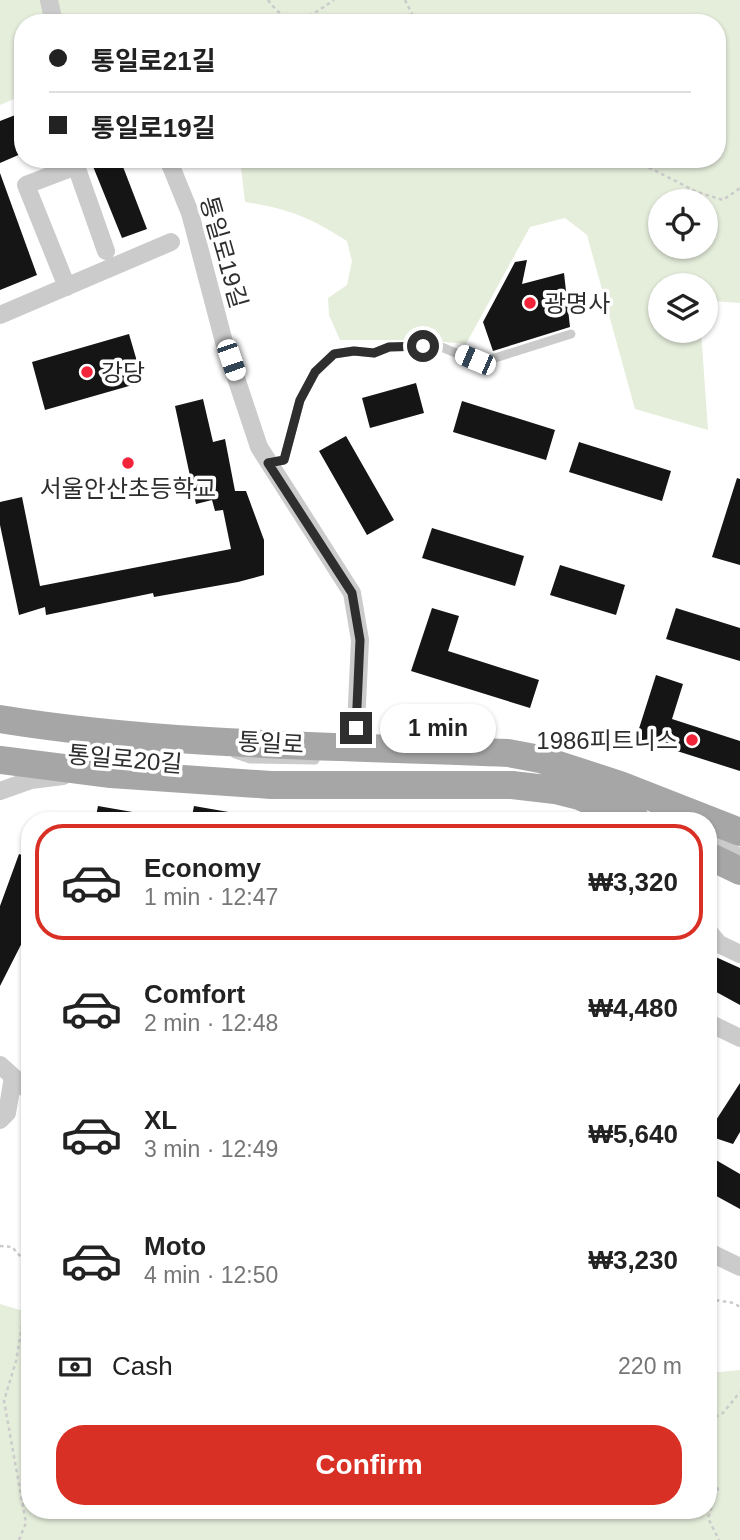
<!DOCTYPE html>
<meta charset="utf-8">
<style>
body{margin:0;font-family:Helvetica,"Noto Sans KR",sans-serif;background:#f6f6f6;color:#222;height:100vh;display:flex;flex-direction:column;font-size:26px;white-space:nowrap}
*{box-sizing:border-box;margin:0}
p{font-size:23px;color:#767676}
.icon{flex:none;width:38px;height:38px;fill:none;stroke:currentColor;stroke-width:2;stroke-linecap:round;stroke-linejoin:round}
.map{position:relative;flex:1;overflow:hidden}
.panel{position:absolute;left:21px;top:812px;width:696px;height:707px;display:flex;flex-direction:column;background:#fff;border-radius:28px;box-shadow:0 2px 5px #0004}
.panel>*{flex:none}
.top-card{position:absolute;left:14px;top:14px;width:712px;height:154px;border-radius:28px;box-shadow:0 2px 5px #0004;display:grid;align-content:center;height:154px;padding:0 35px;background:#fff}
.tools{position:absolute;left:648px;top:189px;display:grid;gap:14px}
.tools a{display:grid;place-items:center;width:70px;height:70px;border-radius:50%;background:#fff;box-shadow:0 2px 5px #0004;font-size:35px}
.end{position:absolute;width:32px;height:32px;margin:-16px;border:9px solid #2e2e2e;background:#fff;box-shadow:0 0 0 4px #fff}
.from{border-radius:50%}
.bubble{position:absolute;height:49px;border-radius:24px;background:#fff;box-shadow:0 2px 5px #0004;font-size:23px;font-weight:700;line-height:49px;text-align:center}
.car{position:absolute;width:21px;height:42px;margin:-21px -10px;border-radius:9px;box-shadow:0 0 5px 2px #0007;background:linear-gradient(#fff 24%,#345 0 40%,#fff 0 76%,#345 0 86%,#fff 0)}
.top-card b{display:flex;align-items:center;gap:24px;height:66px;font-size:26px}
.top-card b+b{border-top:2px solid #e0e0e0}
.top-card i{width:18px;height:18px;background:#222}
ul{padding:12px 0 0;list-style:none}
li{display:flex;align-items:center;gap:21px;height:116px;margin:0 14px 10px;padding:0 21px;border:4px solid transparent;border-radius:28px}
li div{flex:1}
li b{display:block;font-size:26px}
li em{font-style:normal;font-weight:700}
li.on{border-color:#d93025}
li>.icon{width:63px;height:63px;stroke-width:1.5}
.pay{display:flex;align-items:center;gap:18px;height:77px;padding:0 35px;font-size:26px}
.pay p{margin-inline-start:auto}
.cta{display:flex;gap:14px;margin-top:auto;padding:14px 35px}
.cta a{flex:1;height:80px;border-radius:28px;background:#d93025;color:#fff;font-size:28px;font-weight:700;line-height:80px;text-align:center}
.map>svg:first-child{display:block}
.green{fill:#e5eddb;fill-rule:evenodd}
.building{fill:#151515}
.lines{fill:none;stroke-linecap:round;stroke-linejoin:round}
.path{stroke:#cbcbcb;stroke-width:2.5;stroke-dasharray:3.5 3.5;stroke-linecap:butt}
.lane{stroke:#cbcbcb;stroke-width:9}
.street{stroke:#cbcbcb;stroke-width:18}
.primary{stroke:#a6a6a6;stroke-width:28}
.route{stroke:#2e2e2e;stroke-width:9}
.poi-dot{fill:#f2243a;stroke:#fff;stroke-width:2.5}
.labels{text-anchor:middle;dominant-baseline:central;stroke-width:7;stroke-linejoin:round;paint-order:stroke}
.street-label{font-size:24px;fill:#2e2e2e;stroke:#fff}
.poi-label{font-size:24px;fill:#2e2e2e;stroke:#fff;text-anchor:start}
</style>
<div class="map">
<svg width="740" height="1540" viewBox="0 0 740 1540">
<rect width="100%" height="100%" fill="#fff"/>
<path class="green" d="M0,0H740V303L713,301L705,316V285H660V331H701L708,430L635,409L587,235L565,218L530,227L466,344L424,340H340L329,315L328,298L347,285L352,261L347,241C309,217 290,209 245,202L240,159H718V23H23V95L0,105ZM660,201H705V247H660Z
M0,1304L30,1313V1510H709V1373L740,1370V1540H0Z"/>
<path class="building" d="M23,112V153L0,163V121Z
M90,159H120L147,229L122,238Z
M0,173L37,275L0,290Z
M527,260L522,284L564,273L570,327L493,351L483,322L515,262Z
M129,334L143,382L45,410L32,362Z
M416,383L424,413L370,428L362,398Z
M203,399L213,442L225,439L235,491H246L264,540V575L238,582L154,597L153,593L46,615L45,607L19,615L0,525V502L22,497L40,586L231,549L223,510L215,511L212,500L196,504L175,406Z
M462,401L555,430L546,460L453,432Z
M346,436L394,520L367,535L319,451Z
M579,442L671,471L662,501L569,472Z
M737,478L740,479V565L712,557Z
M432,528L524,556L515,586L422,558Z
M560,565L625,585L616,615L550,595Z
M432,608L459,616L448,651L539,680L530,708L411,671Z
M676,608L740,628V661L666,639Z
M656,675L683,684L672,719L740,741V771L636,738Z
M98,806L144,814L143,821H95Z
M194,806L240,814L239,821H191Z
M19,854L30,858V927L0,986V906Z
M709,954L740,968V1005L709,988Z
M740,1083V1132L733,1144L709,1136V1131Z
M709,1156L740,1174V1209L709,1192Z"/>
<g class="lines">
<path class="path" d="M268,0C292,32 306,19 334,0
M405,0L413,16L412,23
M638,159L642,164L697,192L723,200L740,188
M0,1246L12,1247L30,1267
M709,1299L734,1303L740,1307
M709,1420L723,1413L740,1392
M709,1476L718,1489L708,1518L719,1540
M19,1540L26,1523L4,1401L16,1361L30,1279"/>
<path class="lane" d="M269,463L284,460L300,400L315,372L334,354L354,351L374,353L389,347L439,346L475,361L495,358L571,334
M235,754L250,759L315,760
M709,838L740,852"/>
<path class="street" d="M49,0L54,23
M168,159L190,213L224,342L259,447L352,593L360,640L355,746
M67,287L26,185L76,166L106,251
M0,315L171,242
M0,791L31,780L63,776
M709,932L719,944L740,954
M709,1023L740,1038
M0,1065L30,1092
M0,1120L7,1113L13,1077
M709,1252L740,1267"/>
<path class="primary" d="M0,719C167,746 339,746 508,753L540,759L620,785L740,832
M0,760L111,774L271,785H512L555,790L579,796L637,821
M709,856L740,871"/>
</g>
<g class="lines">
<path class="route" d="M356,728L360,640L352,593L268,463L284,460L300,400L315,372L334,354L354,351L374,353L389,347L423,346"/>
</g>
<g class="poi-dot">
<circle cx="530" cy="303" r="7"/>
<circle cx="87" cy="372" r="7"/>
<circle cx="128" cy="463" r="7"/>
<circle cx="692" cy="740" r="7"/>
</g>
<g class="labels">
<g class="street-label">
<text transform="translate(224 252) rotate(74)">통일로19길</text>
<text transform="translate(271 743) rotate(3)">통일로</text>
<text transform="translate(125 759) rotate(5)">통일로20길</text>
</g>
<g class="poi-label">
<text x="544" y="303">광명사</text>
<text x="101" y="372">강당</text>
<text x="128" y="488" text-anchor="middle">서울안산초등학교</text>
<text x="678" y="740" text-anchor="end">1986피트니스</text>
</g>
</g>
</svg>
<div class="tools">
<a><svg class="icon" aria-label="locate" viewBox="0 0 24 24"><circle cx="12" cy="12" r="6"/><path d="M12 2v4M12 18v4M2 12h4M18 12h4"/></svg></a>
<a><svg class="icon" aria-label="layers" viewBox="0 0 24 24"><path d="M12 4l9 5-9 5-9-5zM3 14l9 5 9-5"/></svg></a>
</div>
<i class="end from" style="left:423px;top:346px"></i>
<i class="end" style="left:356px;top:728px"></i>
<div class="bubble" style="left:380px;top:704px;width:116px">1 min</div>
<i class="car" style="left:231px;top:360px;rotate:161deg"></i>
<i class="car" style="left:475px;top:360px;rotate:293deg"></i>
<div class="top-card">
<b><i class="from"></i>통일로21길</b>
<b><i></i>통일로19길</b>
</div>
<section class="panel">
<ul>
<li class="on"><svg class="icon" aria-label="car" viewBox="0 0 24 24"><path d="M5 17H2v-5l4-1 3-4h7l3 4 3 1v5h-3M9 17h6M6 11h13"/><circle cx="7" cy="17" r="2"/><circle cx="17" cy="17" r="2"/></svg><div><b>Economy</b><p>1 min · 12:47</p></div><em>₩3,320</em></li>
<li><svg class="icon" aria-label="car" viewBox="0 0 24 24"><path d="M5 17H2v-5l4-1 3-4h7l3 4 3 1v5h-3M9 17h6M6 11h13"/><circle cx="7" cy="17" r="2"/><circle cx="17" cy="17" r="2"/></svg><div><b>Comfort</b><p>2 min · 12:48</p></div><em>₩4,480</em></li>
<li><svg class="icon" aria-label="car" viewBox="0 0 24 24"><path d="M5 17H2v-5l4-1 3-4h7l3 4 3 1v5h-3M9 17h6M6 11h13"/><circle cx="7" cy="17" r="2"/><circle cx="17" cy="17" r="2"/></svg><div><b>XL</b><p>3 min · 12:49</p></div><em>₩5,640</em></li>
<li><svg class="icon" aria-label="car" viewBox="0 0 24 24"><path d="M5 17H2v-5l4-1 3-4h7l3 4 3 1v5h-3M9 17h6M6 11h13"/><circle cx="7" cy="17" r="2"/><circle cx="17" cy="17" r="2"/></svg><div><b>Moto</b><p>4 min · 12:50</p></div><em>₩3,230</em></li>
</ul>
<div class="pay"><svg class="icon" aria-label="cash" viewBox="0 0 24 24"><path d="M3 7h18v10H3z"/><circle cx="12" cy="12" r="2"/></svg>Cash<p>220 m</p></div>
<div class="cta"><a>Confirm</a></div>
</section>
</div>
